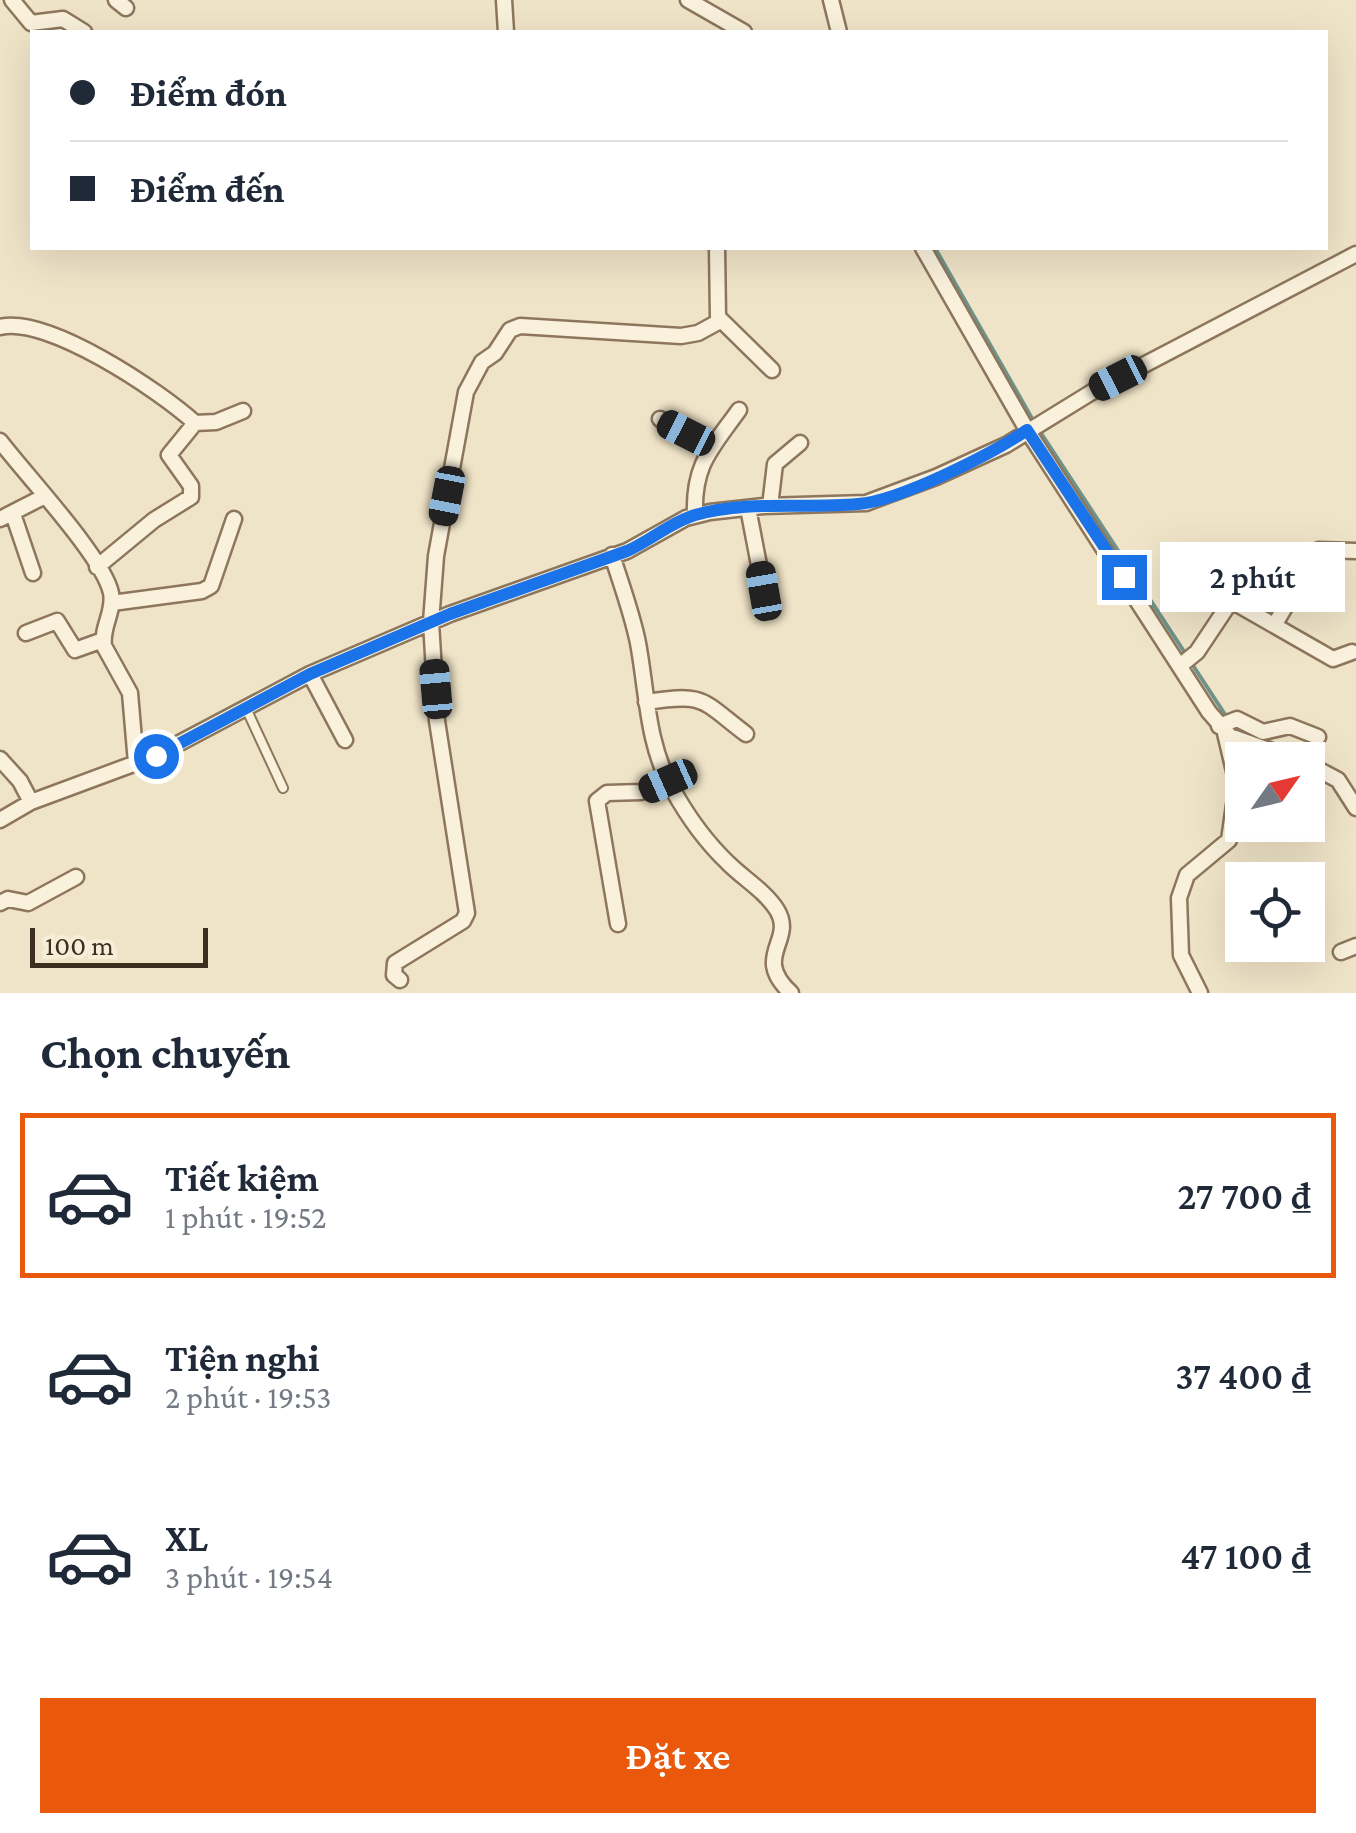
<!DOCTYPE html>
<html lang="vi">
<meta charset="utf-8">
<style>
body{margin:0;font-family:"Crimson Pro",serif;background:#f6f6f7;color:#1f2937;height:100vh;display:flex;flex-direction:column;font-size:38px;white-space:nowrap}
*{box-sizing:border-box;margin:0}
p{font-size:32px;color:#747a83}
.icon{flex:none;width:55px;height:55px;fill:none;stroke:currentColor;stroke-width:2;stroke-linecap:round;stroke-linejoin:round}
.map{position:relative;height:993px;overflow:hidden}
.sheet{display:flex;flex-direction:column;background:#fff;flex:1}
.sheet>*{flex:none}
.guide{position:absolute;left:30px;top:30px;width:1298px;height:220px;border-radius:0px;box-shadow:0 10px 40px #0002;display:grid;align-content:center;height:220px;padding:0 40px;background:#fff}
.needle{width:65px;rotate:56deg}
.fabs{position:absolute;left:1225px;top:742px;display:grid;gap:20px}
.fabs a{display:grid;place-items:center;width:100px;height:100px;border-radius:0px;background:#fff;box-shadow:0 10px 40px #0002;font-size:50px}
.scale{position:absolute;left:30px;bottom:25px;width:178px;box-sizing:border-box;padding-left:10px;border:5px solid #3d2e20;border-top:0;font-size:28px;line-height:35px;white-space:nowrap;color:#3d2e20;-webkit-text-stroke:8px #f7eed8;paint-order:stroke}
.end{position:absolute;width:45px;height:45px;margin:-22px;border:12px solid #1a73e8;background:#fff;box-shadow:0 0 0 5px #fff}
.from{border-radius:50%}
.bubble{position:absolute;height:70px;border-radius:0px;background:#fff;box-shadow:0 10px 40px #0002;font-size:32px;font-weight:600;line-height:70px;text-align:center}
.car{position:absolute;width:30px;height:60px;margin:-30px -15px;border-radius:12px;box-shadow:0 0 8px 2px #0007;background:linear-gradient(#222 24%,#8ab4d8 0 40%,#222 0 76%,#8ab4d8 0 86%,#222 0)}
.guide b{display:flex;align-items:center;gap:35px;height:95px;font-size:38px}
.guide b+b{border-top:2px solid #e0e1e3}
.guide i{width:25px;height:25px;background:#1f2937}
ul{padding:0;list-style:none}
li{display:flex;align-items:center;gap:30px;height:165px;margin:0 20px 15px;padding:0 20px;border:5px solid transparent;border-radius:0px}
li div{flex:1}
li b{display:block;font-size:38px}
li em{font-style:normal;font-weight:600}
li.active{border-color:#ea580c}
li>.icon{width:90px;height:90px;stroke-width:1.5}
h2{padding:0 40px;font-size:45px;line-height:120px}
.cta{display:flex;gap:20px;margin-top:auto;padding:20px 40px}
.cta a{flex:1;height:115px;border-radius:0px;background:#ea580c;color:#fff;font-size:40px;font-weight:600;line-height:115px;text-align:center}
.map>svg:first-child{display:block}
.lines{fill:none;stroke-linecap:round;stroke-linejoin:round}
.stream{stroke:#6f938a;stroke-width:4}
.lane-casing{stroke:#8d765c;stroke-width:12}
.street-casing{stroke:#8d765c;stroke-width:19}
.lane{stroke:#faf1dc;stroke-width:8}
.street{stroke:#faf1dc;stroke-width:14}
.route{stroke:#1a73e8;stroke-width:12}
</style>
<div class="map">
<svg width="1356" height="993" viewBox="0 0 1356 993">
<rect width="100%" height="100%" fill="#f0e4c8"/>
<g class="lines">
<path class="stream" d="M935,248L1034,422
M1039,430L1187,656
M1192,664L1228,719
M1233,727L1284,748
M1342,776L1356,795"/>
<g class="lane-casing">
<path id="lane" d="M245,706L283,788"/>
</g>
<g class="street-casing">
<path id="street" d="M12,0L31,23L63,19L84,32
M116,0L126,8
M504,0L506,32
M688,0L744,32
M831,0L839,32
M717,248L718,317L772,370
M923,248L1027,430L1209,712L1230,736L1296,760
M0,327C47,315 160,391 195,423
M660,419L712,446
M0,441C25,474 104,558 111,593C115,611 101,627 104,646L130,693L136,763
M770,506L775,464L800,443
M748,508L764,591
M13,514L33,573
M695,515C693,465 711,449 739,410
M0,519L45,496
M612,555C621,584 632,613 638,643C647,691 647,746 673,790C688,817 706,842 728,863C744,879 765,891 777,910C796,941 751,956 791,993
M97,567L154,520L191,497V486L169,455L195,423L216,422L243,411
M112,603L202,591L211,586L234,519
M1275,624L1319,550L1356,551
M26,633L57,621L75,650L103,640
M1181,665L1197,652L1227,607L1235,603L1333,659L1352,652
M310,674L345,740
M646,702C706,693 700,699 746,734
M1219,726L1237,719L1263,732L1290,726L1318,737
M0,759L20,781L31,802
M1308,764L1338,780L1356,808
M0,820L31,802L155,756L310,674L450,614L627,551L686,518L710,512L764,506L866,503L936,477L1006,445L1092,392L1356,254
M0,903L8,899L28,903L76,877
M618,924L597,801L607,793L641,792L668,781
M1341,952L1356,946
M400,980L394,975L395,963L463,921L467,913L437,721L431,622L436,556L466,392L482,362L495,353L510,330L520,326L681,336L698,333L720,321
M1200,993L1181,955L1179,898L1187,875L1229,840L1237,784L1225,733"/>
</g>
<use href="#lane" class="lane"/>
<use href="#street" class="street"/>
</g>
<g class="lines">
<path class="route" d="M156,756L310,674L450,614L627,551C650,541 671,522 695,515C748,500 804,509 858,504C899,501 992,454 1027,430L1124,577"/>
</g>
</svg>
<div class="fabs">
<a><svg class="needle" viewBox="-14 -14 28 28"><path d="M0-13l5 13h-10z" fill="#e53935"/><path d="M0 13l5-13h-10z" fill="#747a83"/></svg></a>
<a><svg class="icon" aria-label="locate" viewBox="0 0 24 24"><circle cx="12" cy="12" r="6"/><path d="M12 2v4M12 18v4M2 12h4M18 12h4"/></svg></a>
</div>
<div class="scale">100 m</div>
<i class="end from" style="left:156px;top:756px"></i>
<i class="end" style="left:1124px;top:577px"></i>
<div class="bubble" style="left:1160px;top:542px;width:185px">2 phút</div>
<i class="car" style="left:1118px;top:378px;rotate:243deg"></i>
<i class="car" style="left:686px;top:433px;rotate:297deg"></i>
<i class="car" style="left:447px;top:496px;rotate:191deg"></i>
<i class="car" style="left:764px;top:591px;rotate:350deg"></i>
<i class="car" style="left:436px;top:689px;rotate:355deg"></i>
<i class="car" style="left:668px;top:781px;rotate:246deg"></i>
<div class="guide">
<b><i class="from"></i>Điểm đón</b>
<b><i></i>Điểm đến</b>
</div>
</div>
<section class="sheet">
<h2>Chọn chuyến</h2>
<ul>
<li class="active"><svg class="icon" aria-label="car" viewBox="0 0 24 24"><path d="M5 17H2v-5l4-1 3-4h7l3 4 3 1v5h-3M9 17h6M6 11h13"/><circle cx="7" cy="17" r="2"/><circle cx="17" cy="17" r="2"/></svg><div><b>Tiết kiệm</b><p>1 phút · 19:52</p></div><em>27 700 ₫</em></li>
<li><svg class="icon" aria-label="car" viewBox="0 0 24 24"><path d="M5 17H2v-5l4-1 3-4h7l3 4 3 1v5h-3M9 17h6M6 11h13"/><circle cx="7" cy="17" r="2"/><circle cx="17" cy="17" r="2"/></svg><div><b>Tiện nghi</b><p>2 phút · 19:53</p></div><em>37 400 ₫</em></li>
<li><svg class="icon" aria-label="car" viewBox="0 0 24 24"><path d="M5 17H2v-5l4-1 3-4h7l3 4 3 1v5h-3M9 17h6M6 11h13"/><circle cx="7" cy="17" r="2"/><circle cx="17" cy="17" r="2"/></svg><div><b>XL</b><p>3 phút · 19:54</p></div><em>47 100 ₫</em></li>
</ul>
<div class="cta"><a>Đặt xe</a></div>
</section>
